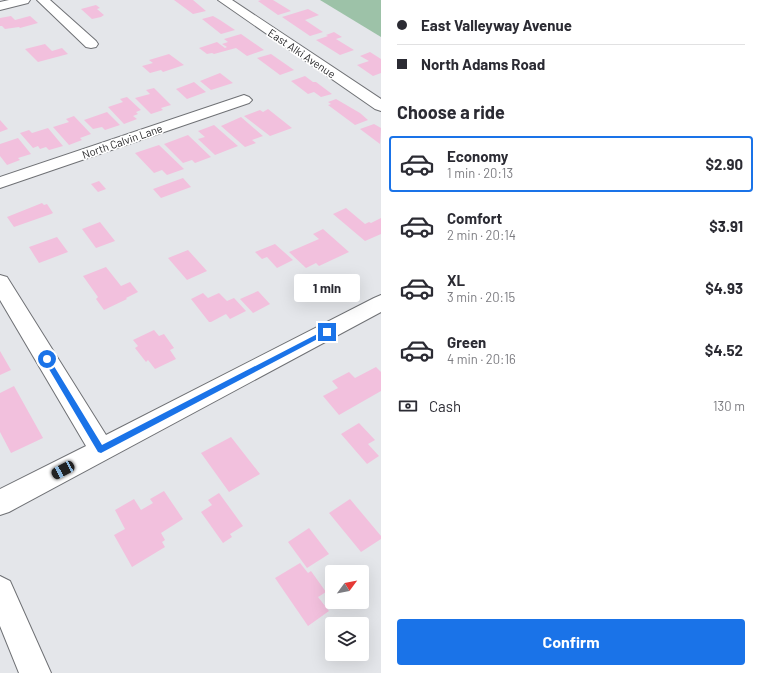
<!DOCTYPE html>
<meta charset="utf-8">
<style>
body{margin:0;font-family:Barlow,sans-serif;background:#f2f2f3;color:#2b2b33;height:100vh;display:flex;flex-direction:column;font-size:15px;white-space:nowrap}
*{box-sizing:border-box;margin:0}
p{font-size:13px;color:#7c7c81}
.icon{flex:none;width:22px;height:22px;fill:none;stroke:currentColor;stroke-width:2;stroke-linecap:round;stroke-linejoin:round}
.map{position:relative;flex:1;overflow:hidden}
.drawer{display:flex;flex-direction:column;background:#fff;width:380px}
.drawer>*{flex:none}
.guide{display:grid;align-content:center;height:88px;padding:0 16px;background:#fff}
.needle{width:26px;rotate:58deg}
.controls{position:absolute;left:325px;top:565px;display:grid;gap:8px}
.controls a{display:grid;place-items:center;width:44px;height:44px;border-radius:4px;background:#fff;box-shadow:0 4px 16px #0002;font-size:20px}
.end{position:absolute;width:18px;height:18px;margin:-9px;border:5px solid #1a73e8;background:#fff;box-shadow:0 0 0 2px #fff}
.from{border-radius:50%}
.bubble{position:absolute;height:28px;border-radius:4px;background:#fff;box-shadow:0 4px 16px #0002;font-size:13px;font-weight:700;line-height:28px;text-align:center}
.car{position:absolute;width:12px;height:24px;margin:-12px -6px;border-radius:5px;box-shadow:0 0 3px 1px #0007;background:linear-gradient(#222 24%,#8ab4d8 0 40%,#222 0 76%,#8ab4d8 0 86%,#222 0)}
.guide b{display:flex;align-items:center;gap:14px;height:38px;font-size:15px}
.guide b+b{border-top:1px solid #e1e1e2}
.guide i{width:10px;height:10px;background:#2b2b33}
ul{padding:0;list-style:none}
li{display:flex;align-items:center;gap:12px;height:56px;margin:0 8px 6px;padding:0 8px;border:2px solid transparent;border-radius:4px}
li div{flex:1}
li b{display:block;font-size:15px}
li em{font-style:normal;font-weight:700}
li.current{border-color:#1a73e8}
li>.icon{width:36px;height:36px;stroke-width:1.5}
h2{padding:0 16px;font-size:18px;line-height:48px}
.pay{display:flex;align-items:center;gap:10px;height:44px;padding:0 16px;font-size:15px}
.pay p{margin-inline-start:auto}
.cta{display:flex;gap:8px;margin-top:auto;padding:8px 16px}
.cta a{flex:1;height:46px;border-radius:4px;background:#1a73e8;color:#fff;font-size:16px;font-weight:700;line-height:46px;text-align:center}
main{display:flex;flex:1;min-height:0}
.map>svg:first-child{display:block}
.green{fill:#9dc2a8}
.building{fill:#f2c0dd}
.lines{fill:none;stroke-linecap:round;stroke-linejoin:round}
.minor-casing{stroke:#6f7175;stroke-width:2}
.minor{fill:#fff;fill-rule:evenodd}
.route{fill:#1a73e8}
.labels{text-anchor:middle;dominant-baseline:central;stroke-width:3.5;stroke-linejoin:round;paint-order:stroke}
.far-street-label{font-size:11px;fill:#29292b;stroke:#fff}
</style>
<main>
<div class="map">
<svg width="381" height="673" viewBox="0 0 381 673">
<rect width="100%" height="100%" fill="#e4e6ea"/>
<path class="green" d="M320,0H381V37Z"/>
<path class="building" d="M174,0H193L206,11L193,14Z
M261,0H273L291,11L278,15L258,1Z
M96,5L100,8L97,9L104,15L101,17L92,19L81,9Z
M308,9L319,15L305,20L323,32L310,36L282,17Z
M11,16L15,20L30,16L38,23L20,28L19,27L5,29L2,26H0V18Z
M213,16L220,20L235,30L221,34L202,19Z
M334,32L342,37L336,39L354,50L340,55L316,40L328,36L326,35Z
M241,34L264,50L247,56L236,48L214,54L212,53L207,54L199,48L217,42L225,48L227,47L222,44L228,42L224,39Z
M45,44L52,51L62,48L68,54L38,62L25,49Z
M370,52L381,59V73L373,76L357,65L369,61L360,56Z
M169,54L184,65L163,72L161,70L150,73L142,66L153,63L149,60Z
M271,54L294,70L280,75L257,58Z
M220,73L233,83L211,90L200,81Z
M305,76L313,82H316L332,94L321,97L314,92L308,94L291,81Z
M194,82L206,92L187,99L176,89Z
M154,88L171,105L161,108L163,110L151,114L135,98L150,94L146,90Z
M127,97L141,110L136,112L138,114L133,116L137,119L124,124L108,107L123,102L120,99Z
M336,99L360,113L368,120L355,125L328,105L331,104L328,102Z
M268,109L292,128L270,136L244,116L260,110L263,112Z
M107,112L120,125L105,130L102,127L93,129L84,120Z
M74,116L91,134L80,138L82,140L69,145L53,127L69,122L66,119Z
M241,117L263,136L252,140L256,143L245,147L221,126Z
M0,120L8,129L0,132Z
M374,124L381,128L380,144L360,129Z
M214,125L238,146L215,155L198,139L205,137L198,131Z
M48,128L63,146L49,150L46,147L40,149L38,146L33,148L20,133L29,130L32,133Z
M188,135L211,157L195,163L192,160L183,163L164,144Z
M18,138L31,154L18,158L20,160L7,165L0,156V144Z
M159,145L184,169L167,175L162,170L154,173L135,153Z
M183,178L191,187L161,198L153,189Z
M99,181L106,189L98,192L91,184Z
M42,203L44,205L47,204L53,213L51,214L14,227L7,217Z
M346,208L365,224L369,222L371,223L381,218V234L365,241L333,214Z
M100,222L115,241L96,248L82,229Z
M323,229L349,252L319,266L316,263L306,268L289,252L319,239L313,234Z
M57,237L68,252L39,263L29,247Z
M275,244L293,260L277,268L267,257L262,259L255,252Z
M188,250L207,271L187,280L168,258Z
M106,267L121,286L130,282L138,292L126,298L127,299L104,310L96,299L98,297L83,276Z
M258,291L270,304L253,313L240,299Z
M203,293L208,298L219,293L227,301L234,298L246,311L230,319L226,314L211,322H209L191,299Z
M154,330L159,336L164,334L174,348L170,350L176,359L155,369L148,360L146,362L135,348L138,346L133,340Z
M0,351L11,370L0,375Z
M376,367L381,372V391L339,415L323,396L338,388L332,381L349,372L355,378Z
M14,386L43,438L11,453L0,432V393Z
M359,423L375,440L368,444L379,456L367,464L341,434Z
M231,437L260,474L229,492L201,453Z
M164,491L183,519L161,533L165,540L162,542L165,547L132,567L114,535L125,529L115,510L134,499L141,510L153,503L150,499Z
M219,493L243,526L230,534L232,537L223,543L201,512L212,505L208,500Z
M350,499L381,536V539L361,552L329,513Z
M309,528L329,554L307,568L288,542Z
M300,563L308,573L311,571L326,592L318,597L329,611L308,626L275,578Z"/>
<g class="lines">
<g class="minor-casing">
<path id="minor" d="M9,0H30L28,3L0,10V2Z
M37,0H50L96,41L98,44L96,47L91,48L86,47Z
M218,0H232L381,99V111L375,109Z
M244,95L249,97L252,100L249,103L0,188V177Z
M0,275L7,277L106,435L374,298L381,295V312L9,512L0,515V489L86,446L0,300Z
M0,576L10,581L51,673H19L0,626Z"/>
</g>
<use href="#minor" class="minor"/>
</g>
<path class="route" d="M327,329L329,330V333L101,453L98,452L43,359L44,358H49L102,445Z"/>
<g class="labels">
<g class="far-street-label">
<text transform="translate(302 53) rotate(34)">East Alki Avenue</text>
<text transform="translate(122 141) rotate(-19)">North Calvin Lane</text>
</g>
</g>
</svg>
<div class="controls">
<a><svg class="needle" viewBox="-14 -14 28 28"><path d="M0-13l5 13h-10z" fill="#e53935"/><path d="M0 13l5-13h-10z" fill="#7c7c81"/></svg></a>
<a><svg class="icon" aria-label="layers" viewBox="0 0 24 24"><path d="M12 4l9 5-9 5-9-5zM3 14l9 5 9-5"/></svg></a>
</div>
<i class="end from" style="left:47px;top:359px"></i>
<i class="end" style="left:327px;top:332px"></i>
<div class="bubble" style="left:294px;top:274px;width:66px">1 min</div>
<i class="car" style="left:63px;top:470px;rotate:242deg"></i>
</div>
<section class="drawer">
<div class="guide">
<b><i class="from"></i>East Valleyway Avenue</b>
<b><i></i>North Adams Road</b>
</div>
<h2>Choose a ride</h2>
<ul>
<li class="current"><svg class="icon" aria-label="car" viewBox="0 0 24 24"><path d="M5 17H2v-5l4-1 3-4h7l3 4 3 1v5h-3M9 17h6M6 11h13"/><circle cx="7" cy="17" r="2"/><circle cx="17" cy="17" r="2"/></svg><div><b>Economy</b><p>1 min · 20:13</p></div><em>$2.90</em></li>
<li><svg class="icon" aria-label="car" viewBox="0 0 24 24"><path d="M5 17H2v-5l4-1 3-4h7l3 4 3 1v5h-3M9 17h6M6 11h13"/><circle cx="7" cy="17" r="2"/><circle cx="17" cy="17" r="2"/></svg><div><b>Comfort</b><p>2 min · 20:14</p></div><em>$3.91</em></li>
<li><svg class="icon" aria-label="car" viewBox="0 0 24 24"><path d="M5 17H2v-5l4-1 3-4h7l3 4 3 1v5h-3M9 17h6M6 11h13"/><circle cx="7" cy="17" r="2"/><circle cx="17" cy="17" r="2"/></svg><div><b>XL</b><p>3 min · 20:15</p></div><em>$4.93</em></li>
<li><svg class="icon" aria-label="car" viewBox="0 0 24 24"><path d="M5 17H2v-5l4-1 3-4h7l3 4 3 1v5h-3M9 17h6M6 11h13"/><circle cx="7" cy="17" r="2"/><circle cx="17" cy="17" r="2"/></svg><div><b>Green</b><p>4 min · 20:16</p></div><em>$4.52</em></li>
</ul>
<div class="pay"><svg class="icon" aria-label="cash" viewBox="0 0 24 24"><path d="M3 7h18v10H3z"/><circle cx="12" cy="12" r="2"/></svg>Cash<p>130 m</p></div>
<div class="cta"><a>Confirm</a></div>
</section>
</main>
